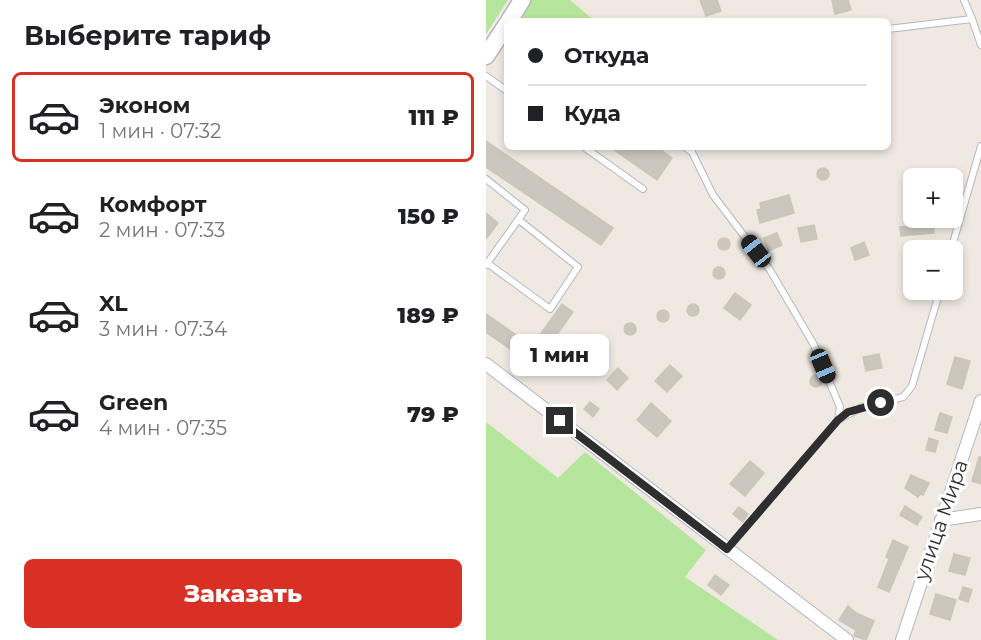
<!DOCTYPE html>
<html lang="ru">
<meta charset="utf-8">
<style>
body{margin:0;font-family:Montserrat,sans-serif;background:#f6f6f6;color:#202124;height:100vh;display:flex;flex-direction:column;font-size:22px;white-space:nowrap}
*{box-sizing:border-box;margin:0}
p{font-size:20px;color:#757577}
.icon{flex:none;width:33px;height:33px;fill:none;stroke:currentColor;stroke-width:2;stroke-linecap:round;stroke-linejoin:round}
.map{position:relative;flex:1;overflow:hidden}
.panel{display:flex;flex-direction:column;background:#fff;width:486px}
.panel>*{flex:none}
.hud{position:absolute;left:18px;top:18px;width:387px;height:132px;border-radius:9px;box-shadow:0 3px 9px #0003;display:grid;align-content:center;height:132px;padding:0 24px;background:#fff}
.fabs{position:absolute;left:417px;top:168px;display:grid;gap:12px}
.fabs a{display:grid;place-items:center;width:60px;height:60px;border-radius:9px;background:#fff;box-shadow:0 3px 9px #0003;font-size:30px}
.end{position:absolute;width:27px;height:27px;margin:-14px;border:8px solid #2e2e2e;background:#fff;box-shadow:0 0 0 3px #fff}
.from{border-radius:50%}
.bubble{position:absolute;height:42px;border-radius:9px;background:#fff;box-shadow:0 3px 9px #0003;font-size:20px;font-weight:800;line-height:42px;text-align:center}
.car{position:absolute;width:18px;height:36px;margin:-18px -9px;border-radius:8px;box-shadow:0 0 4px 2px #0007;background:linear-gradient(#222 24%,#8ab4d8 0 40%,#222 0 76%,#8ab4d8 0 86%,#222 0)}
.hud b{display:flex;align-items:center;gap:21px;height:57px;font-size:22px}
.hud b+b{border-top:2px solid #e0e0e0}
.hud i{width:15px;height:15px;background:#202124}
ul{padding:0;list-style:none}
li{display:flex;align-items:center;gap:18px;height:90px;margin:0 12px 9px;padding:0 12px;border:3px solid transparent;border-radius:9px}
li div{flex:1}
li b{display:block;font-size:22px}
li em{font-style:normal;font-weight:800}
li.current{border-color:#d93025}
li>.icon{width:54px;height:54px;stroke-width:1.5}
h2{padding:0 24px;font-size:27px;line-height:72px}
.primary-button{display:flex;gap:12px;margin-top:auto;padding:12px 24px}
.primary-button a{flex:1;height:69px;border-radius:9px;background:#d93025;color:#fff;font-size:24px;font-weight:800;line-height:69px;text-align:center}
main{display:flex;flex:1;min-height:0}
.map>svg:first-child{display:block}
.green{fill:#b6e59e}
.building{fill:#cbc7bf;stroke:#cbc5ba;stroke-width:1.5}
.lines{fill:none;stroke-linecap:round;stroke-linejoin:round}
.lane-casing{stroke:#b4b7c1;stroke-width:8}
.street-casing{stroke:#b4b7c1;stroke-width:14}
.secondary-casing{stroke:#b4b7c1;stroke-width:19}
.lane{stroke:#fff;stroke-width:6}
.street{stroke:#fff;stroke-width:12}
.secondary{stroke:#fff;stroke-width:16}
.route{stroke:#2e2e2e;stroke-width:8}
.labels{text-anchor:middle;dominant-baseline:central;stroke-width:6;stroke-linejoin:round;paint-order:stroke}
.street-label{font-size:20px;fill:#2e2e2e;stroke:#fff}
</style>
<main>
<section class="panel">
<h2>Выберите тариф</h2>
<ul>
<li class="current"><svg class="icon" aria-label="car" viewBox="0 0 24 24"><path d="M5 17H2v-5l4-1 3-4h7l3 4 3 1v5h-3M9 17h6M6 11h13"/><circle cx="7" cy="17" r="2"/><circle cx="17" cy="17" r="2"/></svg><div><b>Эконом</b><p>1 мин · 07:32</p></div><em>111 ₽</em></li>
<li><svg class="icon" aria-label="car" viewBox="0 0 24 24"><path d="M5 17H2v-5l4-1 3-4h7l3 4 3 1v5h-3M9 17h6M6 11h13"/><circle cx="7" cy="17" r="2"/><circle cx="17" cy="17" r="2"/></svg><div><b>Комфорт</b><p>2 мин · 07:33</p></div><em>150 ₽</em></li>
<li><svg class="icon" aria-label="car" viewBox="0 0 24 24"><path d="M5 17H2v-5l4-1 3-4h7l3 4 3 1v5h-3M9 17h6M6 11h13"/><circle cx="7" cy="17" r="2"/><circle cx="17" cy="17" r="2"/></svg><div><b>XL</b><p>3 мин · 07:34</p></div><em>189 ₽</em></li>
<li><svg class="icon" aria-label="car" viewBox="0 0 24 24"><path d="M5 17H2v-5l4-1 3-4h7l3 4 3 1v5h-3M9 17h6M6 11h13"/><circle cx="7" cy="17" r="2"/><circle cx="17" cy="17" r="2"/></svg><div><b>Green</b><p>4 мин · 07:35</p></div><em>79 ₽</em></li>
</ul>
<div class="primary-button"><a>Заказать</a></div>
</section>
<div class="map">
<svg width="495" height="640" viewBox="0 0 495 640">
<rect width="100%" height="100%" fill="#efe9e1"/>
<path class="green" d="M0,0H22L0,34Z
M45,0H84L109,21H31Z
M0,422L72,478L99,452L220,550L199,577L292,640H0Z"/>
<path class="building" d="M214,0H231L235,11L220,16Z
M346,0H362L365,10L349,14Z
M0,141L127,228L115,245L0,167Z
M124,147H171L186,158L171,180Z
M331 174a6 6 0 1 1 12 0a6 6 0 1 1-12 0Z
M461,170V178H429V171Z
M303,195L308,213L274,223L271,210L275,209L274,203Z
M0,213L12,223L0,239Z
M447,224L448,233L415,236L414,227Z
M328,225L331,239L315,242L312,228Z
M291,233L296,245L282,251L278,238Z
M232 244a6 6 0 1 1 12 0a6 6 0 1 1-12 0Z
M378,242L383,255L369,260L365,248Z
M227 273a6 6 0 1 1 12 0a6 6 0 1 1-12 0Z
M249,293L265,305L254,320L238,308Z
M201 310a6 6 0 1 1 12 0a6 6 0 1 1-12 0Z
M76,304L87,312L60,350L55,346L44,363L0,332V314L46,346Z
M171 316a6 6 0 1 1 12 0a6 6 0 1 1-12 0Z
M138 329a6 6 0 1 1 12 0a6 6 0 1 1-12 0Z
M91 358a6 6 0 1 1 12 0a6 6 0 1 1-12 0Z
M393,354L396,368L380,371L377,357Z
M469,357L484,361L476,389L461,384Z
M184,365L196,376L181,392L169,381Z
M132,368L142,378L131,390L121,380Z
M324 381a6 6 0 1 1 12 0a6 6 0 1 1-12 0Z
M104,402L113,409L107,417L98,409Z
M165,403L185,421L171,437L151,420Z
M454,413L466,417L461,433L449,430Z
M443,438L452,441L449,452L440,450Z
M493,457H495V484L486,481Z
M264,461L278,473L259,496L244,484Z
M425,475L443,483L437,495L434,494L432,497L419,488Z
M419,506L436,517L431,525L414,515Z
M253,507L262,514L257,522L247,514Z
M407,540L422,547L403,592L392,587L403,559L400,557Z
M468,554L484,558L479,575L463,571Z
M229,575L243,585L235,595L222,585Z
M477,587L486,590L482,602L473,599Z
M450,594L470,600L464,620L444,614Z
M362,606L370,613L388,621L380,640L368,636L370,630L353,620Z"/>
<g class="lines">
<g class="lane-casing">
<path id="lane" d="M486,19L495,45
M402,29L486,19L478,0
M0,76L21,91
M98,147L157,189
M199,147L206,152L227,195L284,270L328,345L354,407L352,420L241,549
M0,179L39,210L0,265
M465,250L495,146
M1,263L64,309L92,267L33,220
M352,420L374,408L417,397L426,386L454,290"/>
</g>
<g class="street-casing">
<path id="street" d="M0,364L361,640
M455,520L495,514
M416,640L495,401"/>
</g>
<g class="secondary-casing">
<path id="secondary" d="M23,21L36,0
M0,56L21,24"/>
</g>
<use href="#lane" class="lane"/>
<use href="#street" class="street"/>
<use href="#secondary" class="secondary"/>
</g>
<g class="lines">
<path class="route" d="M74,421L241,549L352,420L362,412L395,403"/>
</g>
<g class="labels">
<g class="street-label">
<text transform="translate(455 520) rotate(-71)">улица Мира</text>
</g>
</g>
</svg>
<div class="fabs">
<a>+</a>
<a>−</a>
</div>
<i class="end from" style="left:395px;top:403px"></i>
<i class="end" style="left:74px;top:421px"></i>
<div class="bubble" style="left:24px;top:334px;width:99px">1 мин</div>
<i class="car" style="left:270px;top:251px;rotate:322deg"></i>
<i class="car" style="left:337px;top:366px;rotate:157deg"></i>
<div class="hud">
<b><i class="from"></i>Откуда</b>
<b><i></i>Куда</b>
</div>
</div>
</main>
